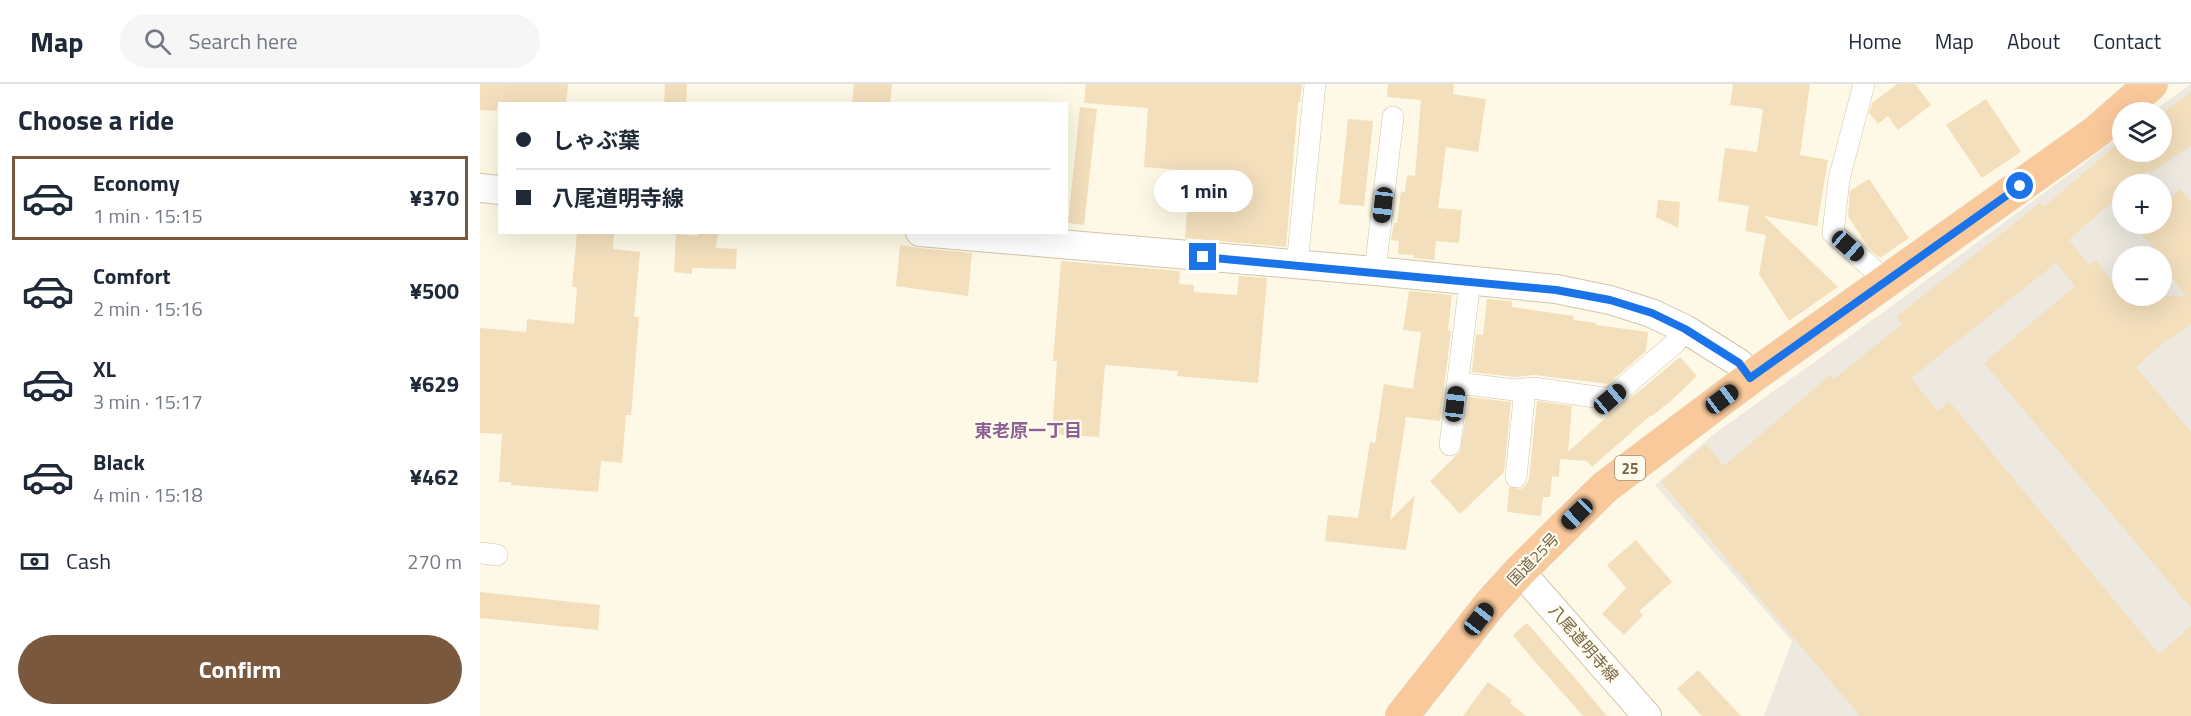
<!DOCTYPE html>
<meta charset="utf-8">
<style>
body{margin:0;font-family:"Titillium Web","Noto Sans JP",sans-serif;background:#f6f6f7;color:#1f2937;height:100vh;display:flex;flex-direction:column;font-size:22px;white-space:nowrap}
*{box-sizing:border-box;margin:0}
p{font-size:20px;color:#747a83}
.icon{flex:none;width:33px;height:33px;fill:none;stroke:currentColor;stroke-width:2;stroke-linecap:round;stroke-linejoin:round}
.map{position:relative;flex:1;overflow:hidden}
.drawer{display:flex;flex-direction:column;background:#fff;width:480px}
.drawer>*{flex:none}
.guide{position:absolute;left:18px;top:18px;width:570px;height:132px;border-radius:0px;box-shadow:0 6px 24px #0002;display:grid;align-content:center;height:132px;padding:0 18px;background:#fff}
.fabs{position:absolute;left:1632px;top:18px;display:grid;gap:12px}
.fabs a{display:grid;place-items:center;width:60px;height:60px;border-radius:50%;background:#fff;box-shadow:0 6px 24px #0002;font-size:30px}
.end{position:absolute;width:27px;height:27px;margin:-14px;border:8px solid #1a73e8;background:#fff;box-shadow:0 0 0 3px #fff}
.from{border-radius:50%}
.bubble{position:absolute;height:42px;border-radius:21px;background:#fff;box-shadow:0 6px 24px #0002;font-size:20px;font-weight:700;line-height:42px;text-align:center}
.car{position:absolute;width:18px;height:36px;margin:-18px -9px;border-radius:8px;box-shadow:0 0 4px 2px #0007;background:linear-gradient(#222 24%,#8ab4d8 0 40%,#222 0 76%,#8ab4d8 0 86%,#222 0)}
.guide b{display:flex;align-items:center;gap:21px;height:57px;font-size:22px}
.guide b+b{border-top:2px solid #e0e1e3}
.guide i{width:15px;height:15px;background:#1f2937}
ul{padding:0;list-style:none}
li{display:flex;align-items:center;gap:18px;height:84px;margin:0 12px 9px;padding:0 6px;border:3px solid transparent;border-radius:0px}
li div{flex:1}
li b{display:block;font-size:22px}
li em{font-style:normal;font-weight:700}
li.current{border-color:#7a583e}
li>.icon{width:54px;height:54px;stroke-width:1.5}
h2{padding:0 18px;font-size:27px;line-height:72px}
.pay{display:flex;align-items:center;gap:15px;height:66px;padding:0 18px;font-size:22px}
.pay p{margin-inline-start:auto}
.button{display:flex;gap:12px;margin-top:auto;padding:12px 18px}
.button a{flex:1;height:69px;border-radius:36px;background:#7a583e;color:#fff;font-size:24px;font-weight:700;line-height:69px;text-align:center}
header{display:flex;align-items:center;gap:36px;box-sizing:border-box;height:84px;padding:0 30px;background:#fff;border-bottom:2px solid #e0e1e3}
header strong{font-size:28px}
nav{display:flex;gap:33px;margin-inline-start:auto;font-size:21px}
.search{width:420px;height:54px;background:#f6f6f7;display:flex;align-items:center;gap:15px;box-sizing:border-box;padding:0 21px;border-radius:33px;color:#747a83;font-size:22px}
main{display:flex;flex:1;min-height:0}
.map>svg:first-child{display:block}
.industrial{fill:#ede9e0;fill-rule:evenodd}
.building{fill:#f3dfbc}
.lines{fill:none;stroke-linecap:round;stroke-linejoin:round}
.street-casing{stroke:#cfc3ab;stroke-width:22}
.secondary-casing{stroke:#d2c5a8;stroke-width:30}
.highway-casing{stroke:#dedad3;stroke-width:34}
.street{stroke:#fff;stroke-width:21}
.secondary{stroke:#fff;stroke-width:28}
.highway{stroke:#f9c99b;stroke-width:33}
.route{stroke:#1a73e8;stroke-width:8}
.labels{text-anchor:middle;dominant-baseline:central;stroke-width:4.5;stroke-linejoin:round;paint-order:stroke}
.shield{fill:#fffced;stroke:#a0927a;stroke-width:1.5}
.shield-label{font-size:15px;font-weight:bold;fill:#776449}
.street-label{font-size:16px;fill:#776449;stroke:#fffced}
.neighbourhood-label{font-size:18px;font-weight:bold;fill:#8e6194;stroke:#fffced}
</style>
<header>
<strong>Map</strong>
<div class="search"><svg class="icon" aria-label="search" viewBox="0 0 24 24"><circle cx="10" cy="10" r="6"/><path d="M15 15l6 6"/></svg>Search here</div>
<nav><a>Home</a><a>Map</a><a>About</a><a>Contact</a></nav>
</header>
<main>
<section class="drawer">
<h2>Choose a ride</h2>
<ul>
<li class="current"><svg class="icon" aria-label="car" viewBox="0 0 24 24"><path d="M5 17H2v-5l4-1 3-4h7l3 4 3 1v5h-3M9 17h6M6 11h13"/><circle cx="7" cy="17" r="2"/><circle cx="17" cy="17" r="2"/></svg><div><b>Economy</b><p>1 min · 15:15</p></div><em>¥370</em></li>
<li><svg class="icon" aria-label="car" viewBox="0 0 24 24"><path d="M5 17H2v-5l4-1 3-4h7l3 4 3 1v5h-3M9 17h6M6 11h13"/><circle cx="7" cy="17" r="2"/><circle cx="17" cy="17" r="2"/></svg><div><b>Comfort</b><p>2 min · 15:16</p></div><em>¥500</em></li>
<li><svg class="icon" aria-label="car" viewBox="0 0 24 24"><path d="M5 17H2v-5l4-1 3-4h7l3 4 3 1v5h-3M9 17h6M6 11h13"/><circle cx="7" cy="17" r="2"/><circle cx="17" cy="17" r="2"/></svg><div><b>XL</b><p>3 min · 15:17</p></div><em>¥629</em></li>
<li><svg class="icon" aria-label="car" viewBox="0 0 24 24"><path d="M5 17H2v-5l4-1 3-4h7l3 4 3 1v5h-3M9 17h6M6 11h13"/><circle cx="7" cy="17" r="2"/><circle cx="17" cy="17" r="2"/></svg><div><b>Black</b><p>4 min · 15:18</p></div><em>¥462</em></li>
</ul>
<div class="pay"><svg class="icon" aria-label="cash" viewBox="0 0 24 24"><path d="M3 7h18v10H3z"/><circle cx="12" cy="12" r="2"/></svg>Cash<p>270 m</p></div>
<div class="button"><a>Confirm</a></div>
</section>
<div class="map">
<svg width="1711" height="632" viewBox="0 0 1711 632">
<rect width="100%" height="100%" fill="#fdf9e6"/>
<path class="industrial" d="M1711,0V632H1284L1312,557L1175,401L1234,350L1405,227L1642,51V68H1682V28H1672ZM1642,100H1682V140H1642ZM1642,172H1682V212H1642Z"/>
<path class="building" d="M0,0H88L86,20H18L17,27L0,26Z
M185,0H207L206,20H184Z
M374,0H412L410,20H372Z
M606,0H822L820,18H818L806,163L705,154L710,87L664,83L668,24L604,19Z
M908,0H974L973,10L1006,15L998,68L966,63L958,124L982,126L979,159L956,157L954,176L934,174V171L918,170L919,157L911,156L914,139H917L921,108H925L927,91L935,92L941,16L907,13Z
M1253,0H1330L1320,71L1348,76L1337,142L1284,132L1358,203L1309,237L1279,190L1286,151L1265,147L1269,122L1238,117L1245,64L1277,68L1283,25L1250,21Z
M1417,0H1435L1451,21L1418,46L1408,32L1398,40L1389,29L1392,19Z
M1711,8V61L1671,89L1669,86L1653,100H1642V109L1589,156L1609,181L1616,176L1642,212H1706L1687,188L1690,185L1682,172L1651,140H1682V120L1700,105L1711,118V240L1690,256L1689,254L1656,283L1711,348V524L1504,279L1595,202L1576,179L1431,294L1458,327L1469,317L1679,570L1711,542V632H1380L1181,398L1226,360L1244,382L1350,291L1354,295L1422,240L1416,233L1560,119L1564,123L1636,61L1641,68H1682V29Z
M1506,15L1541,68L1502,94L1466,41Z
M600,23L617,25L604,141L588,139Z
M868,35L893,37L884,122L859,120Z
M1389,95L1429,154L1400,174L1390,166L1368,132L1370,107Z
M1178,116L1200,118L1198,144L1176,133Z
M97,148H134L133,165L160,168L154,233H159L151,331H146L142,379L121,377L118,408L31,401V398H19L22,350L0,349V244L46,248L47,235L94,240L97,203H92Z
M219,148H238L236,164L257,165L256,185L212,184V190L194,188L196,150L218,152Z
M420,161L439,164L492,169L488,212L416,202Z
M581,177L700,187L699,200L714,201V208L757,211L759,192L787,194L778,299L697,292L698,287L625,281L619,353L572,350L577,277H573Z
M929,207L972,211L968,247H971L960,337L926,333L910,436L935,411L926,466L845,457L848,431L878,434L890,358L895,359L904,300L933,305L941,248L923,246Z
M1007,215L1032,217V223L1094,232L1093,236L1117,239L1116,241L1168,248L1166,267L1128,300L1055,291L1035,293L992,288L996,250L1003,251Z
M1200,273L1217,292L1192,316L1172,332L1171,331L1112,383L1107,377L1080,375L1079,393L1072,392L1070,413H1063L1061,432L1027,428L1029,403L1041,405L1046,401L1049,395L1057,317L1092,322L1088,368L1133,327L1163,304L1162,305Z
M989,313L1031,318L1024,388L980,430L950,397L980,368Z
M1156,456L1192,498L1159,527L1163,531L1144,551L1122,530L1146,504L1127,481Z
M0,508L120,521L118,546L0,534Z
M1047,539L1100,600L1127,632H1103L1051,573L1033,551Z
M1218,586L1261,632H1222L1197,605Z
M1008,598L1032,616L1030,619L1046,632H983Z"/>
<g class="lines">
<g class="street-casing">
<path id="street" d="M1384,0L1359,95L1353,149L1406,197
M817,181L835,0
M895,187L913,33
M978,299L1035,306L1053,304L1130,315L1195,259L1205,245
M970,361L990,197
M1036,393L1045,305
M0,469L17,471"/>
</g>
<g class="secondary-casing">
<path id="secondary" d="M0,104L20,106
M440,148L895,187L1076,205L1130,216L1171,229L1205,245L1259,279L1270,294
M1040,487L1167,632"/>
</g>
<g class="highway-casing">
<path id="highway" d="M922,632L1011,519L1040,487L1125,403L1270,294L1616,48L1671,0"/>
</g>
<use href="#street" class="street"/>
<use href="#secondary" class="secondary"/>
<use href="#highway" class="highway"/>
</g>
<g class="lines">
<path class="route" d="M723,173L1076,206L1130,216L1172,229L1205,245L1259,279L1270,294L1540,102"/>
</g>
<g class="labels">
<rect class="shield" x="1135" y="372" width="30" height="24" rx="4.5"/>
<g class="shield-label">
<text x="1150" y="384">25</text>
</g>
<g class="street-label">
<text transform="translate(1053 475) rotate(-46)">国道25号</text>
<text transform="translate(1104 559) rotate(49)">八尾道明寺線</text>
</g>
<g class="neighbourhood-label">
<text x="548" y="346">東老原一丁目</text>
</g>
</g>
</svg>
<div class="fabs">
<a><svg class="icon" aria-label="layers" viewBox="0 0 24 24"><path d="M12 4l9 5-9 5-9-5zM3 14l9 5 9-5"/></svg></a>
<a>+</a>
<a>−</a>
</div>
<i class="end from" style="left:1540px;top:102px"></i>
<i class="end" style="left:723px;top:173px"></i>
<div class="bubble" style="left:674px;top:86px;width:99px">1 min</div>
<i class="car" style="left:903px;top:121px;rotate:187deg"></i>
<i class="car" style="left:1368px;top:162px;rotate:131deg"></i>
<i class="car" style="left:1130px;top:315px;rotate:50deg"></i>
<i class="car" style="left:1242px;top:315px;rotate:53deg"></i>
<i class="car" style="left:975px;top:320px;rotate:7deg"></i>
<i class="car" style="left:1097px;top:430px;rotate:226deg"></i>
<i class="car" style="left:999px;top:535px;rotate:38deg"></i>
<div class="guide">
<b><i class="from"></i>しゃぶ葉</b>
<b><i></i>八尾道明寺線</b>
</div>
</div>
</main>
